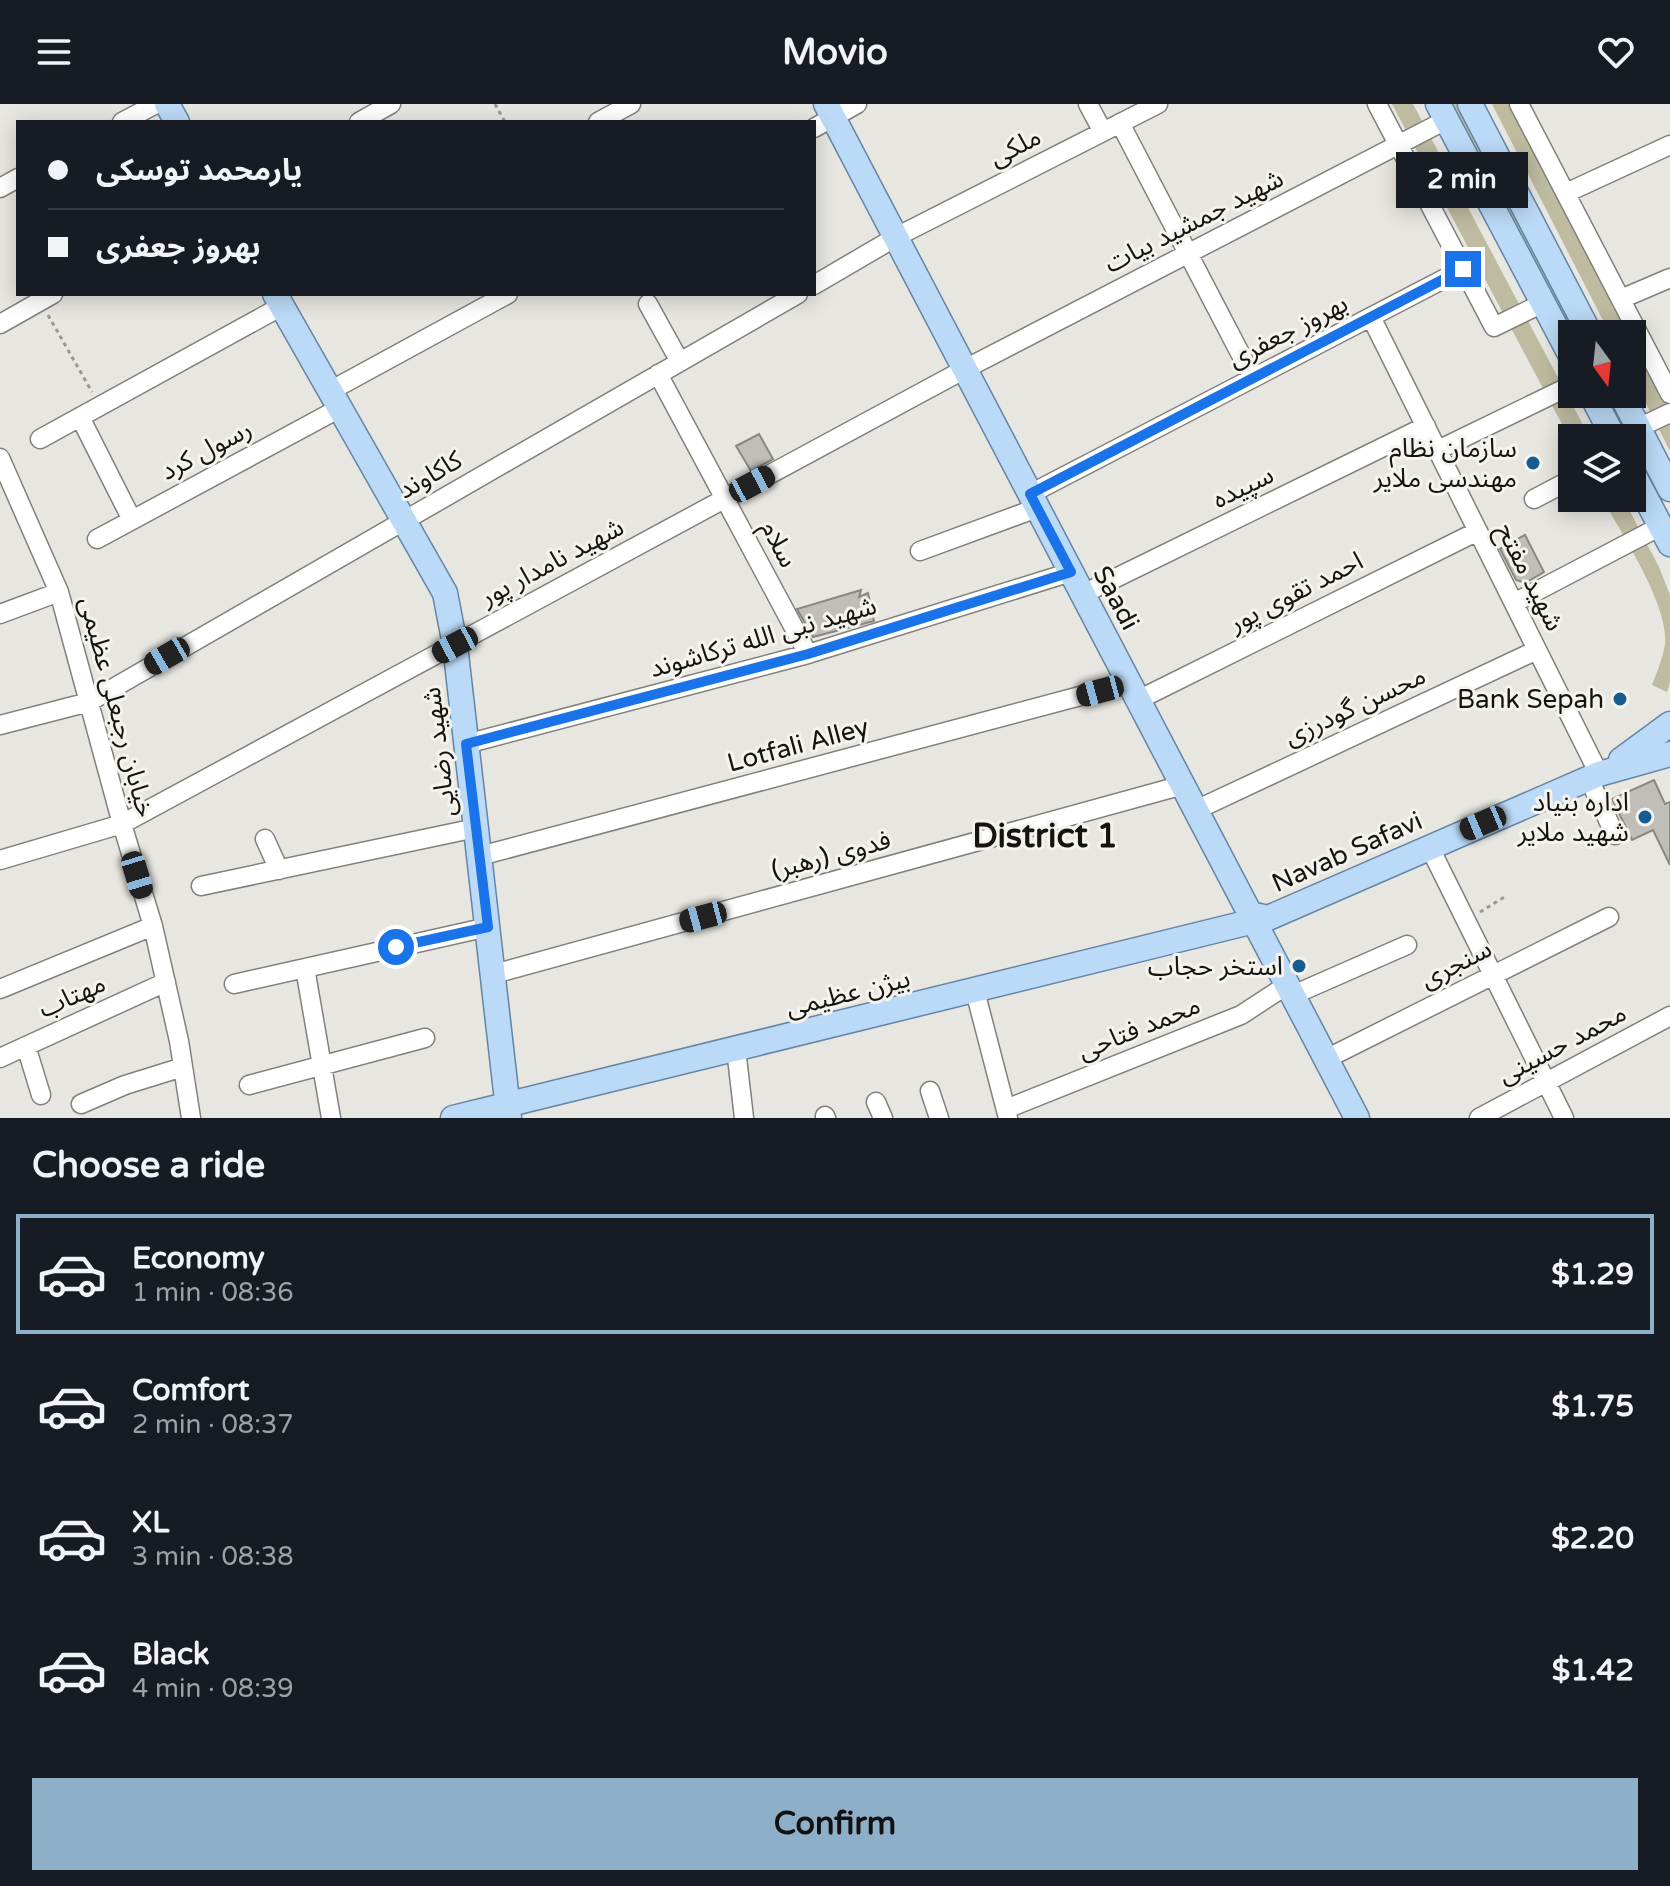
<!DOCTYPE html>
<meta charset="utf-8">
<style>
body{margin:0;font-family:"Varela Round","Noto Sans Arabic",sans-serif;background:#20242c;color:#f1f3f6;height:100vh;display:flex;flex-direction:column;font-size:30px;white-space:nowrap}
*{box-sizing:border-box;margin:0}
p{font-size:26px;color:#9ea1a6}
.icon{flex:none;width:44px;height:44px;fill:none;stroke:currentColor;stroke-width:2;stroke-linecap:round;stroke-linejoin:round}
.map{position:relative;height:1014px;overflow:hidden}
.sheet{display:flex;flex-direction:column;background:#171b24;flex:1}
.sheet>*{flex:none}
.guide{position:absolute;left:16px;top:16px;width:800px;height:176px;border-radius:0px;box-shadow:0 4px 20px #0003;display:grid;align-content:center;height:176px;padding:0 32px;background:#171b24}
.needle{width:52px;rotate:165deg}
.tools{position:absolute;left:1558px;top:216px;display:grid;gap:16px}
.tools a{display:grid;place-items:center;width:88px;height:88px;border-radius:0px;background:#171b24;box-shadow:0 4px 20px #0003;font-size:40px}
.end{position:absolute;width:36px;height:36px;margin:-18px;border:10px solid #1a73e8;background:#fff;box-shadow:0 0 0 4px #fff}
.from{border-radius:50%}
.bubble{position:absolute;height:56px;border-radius:0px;background:#171b24;box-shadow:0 4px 20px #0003;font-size:26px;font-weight:800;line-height:56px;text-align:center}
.car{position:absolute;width:24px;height:48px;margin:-24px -12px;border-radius:10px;box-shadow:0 0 6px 2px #0007;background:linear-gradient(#222 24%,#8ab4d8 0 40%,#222 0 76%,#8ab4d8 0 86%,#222 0)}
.guide b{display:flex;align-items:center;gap:28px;height:76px;font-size:30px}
.guide b+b{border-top:2px solid #363941}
.guide i{width:20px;height:20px;background:#f1f3f6}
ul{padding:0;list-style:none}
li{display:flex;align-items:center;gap:24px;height:120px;margin:0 16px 12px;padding:0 16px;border:4px solid transparent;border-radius:0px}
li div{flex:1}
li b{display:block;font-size:30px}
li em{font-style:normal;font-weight:800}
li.active{border-color:#8eafc8}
li>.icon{width:72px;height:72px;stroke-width:1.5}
h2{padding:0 32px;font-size:36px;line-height:96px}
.cta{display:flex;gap:16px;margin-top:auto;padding:16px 32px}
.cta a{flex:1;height:92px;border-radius:0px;background:#8eafc8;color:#111;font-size:32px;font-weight:800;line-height:92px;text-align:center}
header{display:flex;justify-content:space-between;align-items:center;height:104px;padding:0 32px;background:#171b24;font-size:36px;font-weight:800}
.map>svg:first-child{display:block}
.green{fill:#bfbba0}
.building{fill:#bfbeb9;stroke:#888883;stroke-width:2}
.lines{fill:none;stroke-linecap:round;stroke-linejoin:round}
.minor-casing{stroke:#81807b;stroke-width:21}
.major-casing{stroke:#6485a4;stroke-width:27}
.path{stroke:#999893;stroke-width:3;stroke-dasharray:4 4;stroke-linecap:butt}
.minor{stroke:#fff;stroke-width:18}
.major{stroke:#bbdaf7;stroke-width:24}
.route{stroke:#1a73e8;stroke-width:10}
.poi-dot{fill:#165c90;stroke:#f4f3ee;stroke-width:3}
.labels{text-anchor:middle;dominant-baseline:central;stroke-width:6;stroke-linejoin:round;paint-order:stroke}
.street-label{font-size:26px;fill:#151412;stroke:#f4f3ee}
.poi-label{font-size:26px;fill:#151412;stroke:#f4f3ee;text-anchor:end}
.district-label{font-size:34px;font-weight:bold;fill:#151412;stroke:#f4f3ee}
</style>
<header><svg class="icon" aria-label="menu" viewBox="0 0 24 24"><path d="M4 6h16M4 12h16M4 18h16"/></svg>Movio<svg class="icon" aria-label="heart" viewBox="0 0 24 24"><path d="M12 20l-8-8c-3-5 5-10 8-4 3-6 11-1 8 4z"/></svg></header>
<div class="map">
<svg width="1670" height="1014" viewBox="0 0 1670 1014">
<rect width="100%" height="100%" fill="#e7e6e0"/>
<path class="green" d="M1392,0H1413L1590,334H1572V339Z
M1445,0H1458L1580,230H1572Z
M1492,0H1513L1632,230H1610Z
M1632,231L1670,307V347L1632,272Z
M1602,394H1623L1659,463L1670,491V578L1667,588L1652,581C1657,568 1663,554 1665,540C1669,501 1621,429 1602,394Z"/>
<path class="building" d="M759,330L773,355L751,367L736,342Z
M1525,431L1544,468L1525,479L1516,476L1500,445Z
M861,486L859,493L868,489L874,517L813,533L797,505Z
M1654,676L1665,700L1670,698V761L1653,726L1632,736L1612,695Z"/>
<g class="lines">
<g class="minor-casing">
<path id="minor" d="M1088,0L1103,28
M1377,0L1494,223L1543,199
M1519,0L1670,290
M122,18L156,0
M359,18L391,0
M598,18L631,0
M1120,19L1253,274
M814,24L857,0
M0,84L18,74
M1566,89L1670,41
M814,181L896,133L1158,0
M1621,195L1670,174
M648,200L680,258
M1371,213L1599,670
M0,220L53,190
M658,270L808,550
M330,287L508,190
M80,313L132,416
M1638,324L1670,309
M40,335L282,202
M1438,346L1572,281
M0,354L59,488L122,720L153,822L179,937L191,1014
M1030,390L1463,165
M1534,395L1572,375
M97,435L340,304
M920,447L1037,404
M1083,490L1426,322
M1514,499L1661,422
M0,510L59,488
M1138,596L1478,427
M0,621L89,598L798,190
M466,640L808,550L1071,468
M1589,675L1615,731
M1196,706L1537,546
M265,735L279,766
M1429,742L1564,1014
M480,752L1129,579
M0,756L122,720L965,265L1446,16
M201,782L476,724
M305,864L331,1014
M494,870L1183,681
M234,880L488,823
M0,885L153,822
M975,887L1008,1014
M1293,891L1407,841
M26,942L41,991
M736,945L744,1014
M0,954L166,878
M1326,955L1609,813
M249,981L425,934
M930,987L939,1014
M876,998L883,1014
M81,1000L125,981L183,963
M1006,1005L1241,911L1287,881
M825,1012L826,1014
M1479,1014L1670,912"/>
</g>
<g class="major-casing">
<path id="major" d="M167,0L177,18
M826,0L1357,1014
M1438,0L1572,254
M1470,0L1590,230
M275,190L445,489L455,541L509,1014
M1591,290L1614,334
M1621,290L1670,385
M1632,368L1670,440
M1621,656L1670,620
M453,1014L1246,819L1250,810L1268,814L1599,670L1670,650"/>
</g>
<path class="path" d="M495,0L505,18
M48,211L92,288
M1480,808L1506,792"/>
<use href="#minor" class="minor"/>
<use href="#major" class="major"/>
</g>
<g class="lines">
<path class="route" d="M396,843L488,823L466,640L808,550L1071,468L1030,390L1463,165"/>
</g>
<g class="poi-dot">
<circle cx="1533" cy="359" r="8"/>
<circle cx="1620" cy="595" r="8"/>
<circle cx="1645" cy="713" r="8"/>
<circle cx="1299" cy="862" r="8"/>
</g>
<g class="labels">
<g class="street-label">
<text transform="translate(1015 43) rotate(-27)">ملکی</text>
<text transform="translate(1194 117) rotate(-27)">شهید جمشید بیات</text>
<text transform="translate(1288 227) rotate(-27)">بهروز جعفری</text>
<text transform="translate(206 346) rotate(-28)">رسول کرد</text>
<text transform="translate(430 371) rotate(-30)">کاکاوند</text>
<text transform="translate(1243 383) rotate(-26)">سپیده</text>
<text transform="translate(779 440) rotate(62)">سلام</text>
<text transform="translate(552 458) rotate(-28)">شهید نامدار پور</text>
<text transform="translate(1530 473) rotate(63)">شهید مفتح</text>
<text transform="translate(1296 488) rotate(-27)">احمد تقوی پور</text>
<text transform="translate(1116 494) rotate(62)">Saadi</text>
<text transform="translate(763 533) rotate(-16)">شهید نبی الله ترکاشوند</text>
<text transform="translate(1355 602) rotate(-25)">محسن گودرزی</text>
<text transform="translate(117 603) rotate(75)">خیابان رجبعلی عظیمی</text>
<text transform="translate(798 641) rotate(-15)">Lotfali Alley</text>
<text transform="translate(439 648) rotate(-97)">شهید رضایی</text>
<text transform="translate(1347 748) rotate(-24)">Navab Safavi</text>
<text transform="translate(831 751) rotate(-15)">فدوی (رهبر)</text>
<text transform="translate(1456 860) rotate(-27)">سنجری</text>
<text transform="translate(848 889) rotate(-14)">بیژن عظیمی</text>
<text transform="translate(72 892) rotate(-24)">مهتاب</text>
<text transform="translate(1139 924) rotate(-22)">محمد فتاحی</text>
<text transform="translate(1562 940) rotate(-28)">محمد حسینی</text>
</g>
<g class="poi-label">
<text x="1517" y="344">سازمان نظام<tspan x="1517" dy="30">مهندسی ملایر</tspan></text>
<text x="1604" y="595">Bank Sepah</text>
<text x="1629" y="698">اداره بنیاد<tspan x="1629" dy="30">شهید ملایر</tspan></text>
<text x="1283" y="862">استخر حجاب</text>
</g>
<g class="district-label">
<text x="1045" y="732">District 1</text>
</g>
</g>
</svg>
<div class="tools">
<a><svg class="needle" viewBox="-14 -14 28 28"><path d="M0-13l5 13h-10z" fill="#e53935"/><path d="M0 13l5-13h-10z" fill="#9ea1a6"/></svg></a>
<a><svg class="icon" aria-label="layers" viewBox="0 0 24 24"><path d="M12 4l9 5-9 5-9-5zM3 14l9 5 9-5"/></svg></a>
</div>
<i class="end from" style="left:396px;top:843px"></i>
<i class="end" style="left:1463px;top:165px"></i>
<div class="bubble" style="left:1396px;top:48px;width:132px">2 min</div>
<i class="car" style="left:752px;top:380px;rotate:62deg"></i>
<i class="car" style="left:455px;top:541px;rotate:242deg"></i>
<i class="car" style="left:167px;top:552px;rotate:240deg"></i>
<i class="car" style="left:1100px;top:587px;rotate:255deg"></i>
<i class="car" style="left:1483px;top:719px;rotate:247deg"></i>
<i class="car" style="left:137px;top:771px;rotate:163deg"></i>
<i class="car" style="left:703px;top:813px;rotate:255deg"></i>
<div class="guide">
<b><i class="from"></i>یارمحمد توسکی</b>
<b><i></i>بهروز جعفری</b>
</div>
</div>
<section class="sheet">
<h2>Choose a ride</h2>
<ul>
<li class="active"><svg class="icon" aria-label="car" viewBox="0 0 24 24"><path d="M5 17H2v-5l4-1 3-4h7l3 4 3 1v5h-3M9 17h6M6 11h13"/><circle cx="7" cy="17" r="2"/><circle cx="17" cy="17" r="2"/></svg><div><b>Economy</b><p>1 min · 08:36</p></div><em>$1.29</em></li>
<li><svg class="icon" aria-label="car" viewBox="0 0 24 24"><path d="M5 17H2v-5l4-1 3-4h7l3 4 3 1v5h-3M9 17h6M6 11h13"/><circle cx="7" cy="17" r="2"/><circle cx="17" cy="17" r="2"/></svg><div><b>Comfort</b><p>2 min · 08:37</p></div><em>$1.75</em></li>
<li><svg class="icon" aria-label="car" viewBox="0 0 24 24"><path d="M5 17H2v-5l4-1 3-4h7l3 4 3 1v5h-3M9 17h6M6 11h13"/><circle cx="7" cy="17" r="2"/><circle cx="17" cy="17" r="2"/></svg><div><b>XL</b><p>3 min · 08:38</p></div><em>$2.20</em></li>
<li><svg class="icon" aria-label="car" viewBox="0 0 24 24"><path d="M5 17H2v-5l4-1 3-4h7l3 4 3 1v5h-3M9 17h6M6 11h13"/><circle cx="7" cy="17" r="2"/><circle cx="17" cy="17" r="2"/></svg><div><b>Black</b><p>4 min · 08:39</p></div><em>$1.42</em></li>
</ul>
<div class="cta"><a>Confirm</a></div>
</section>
